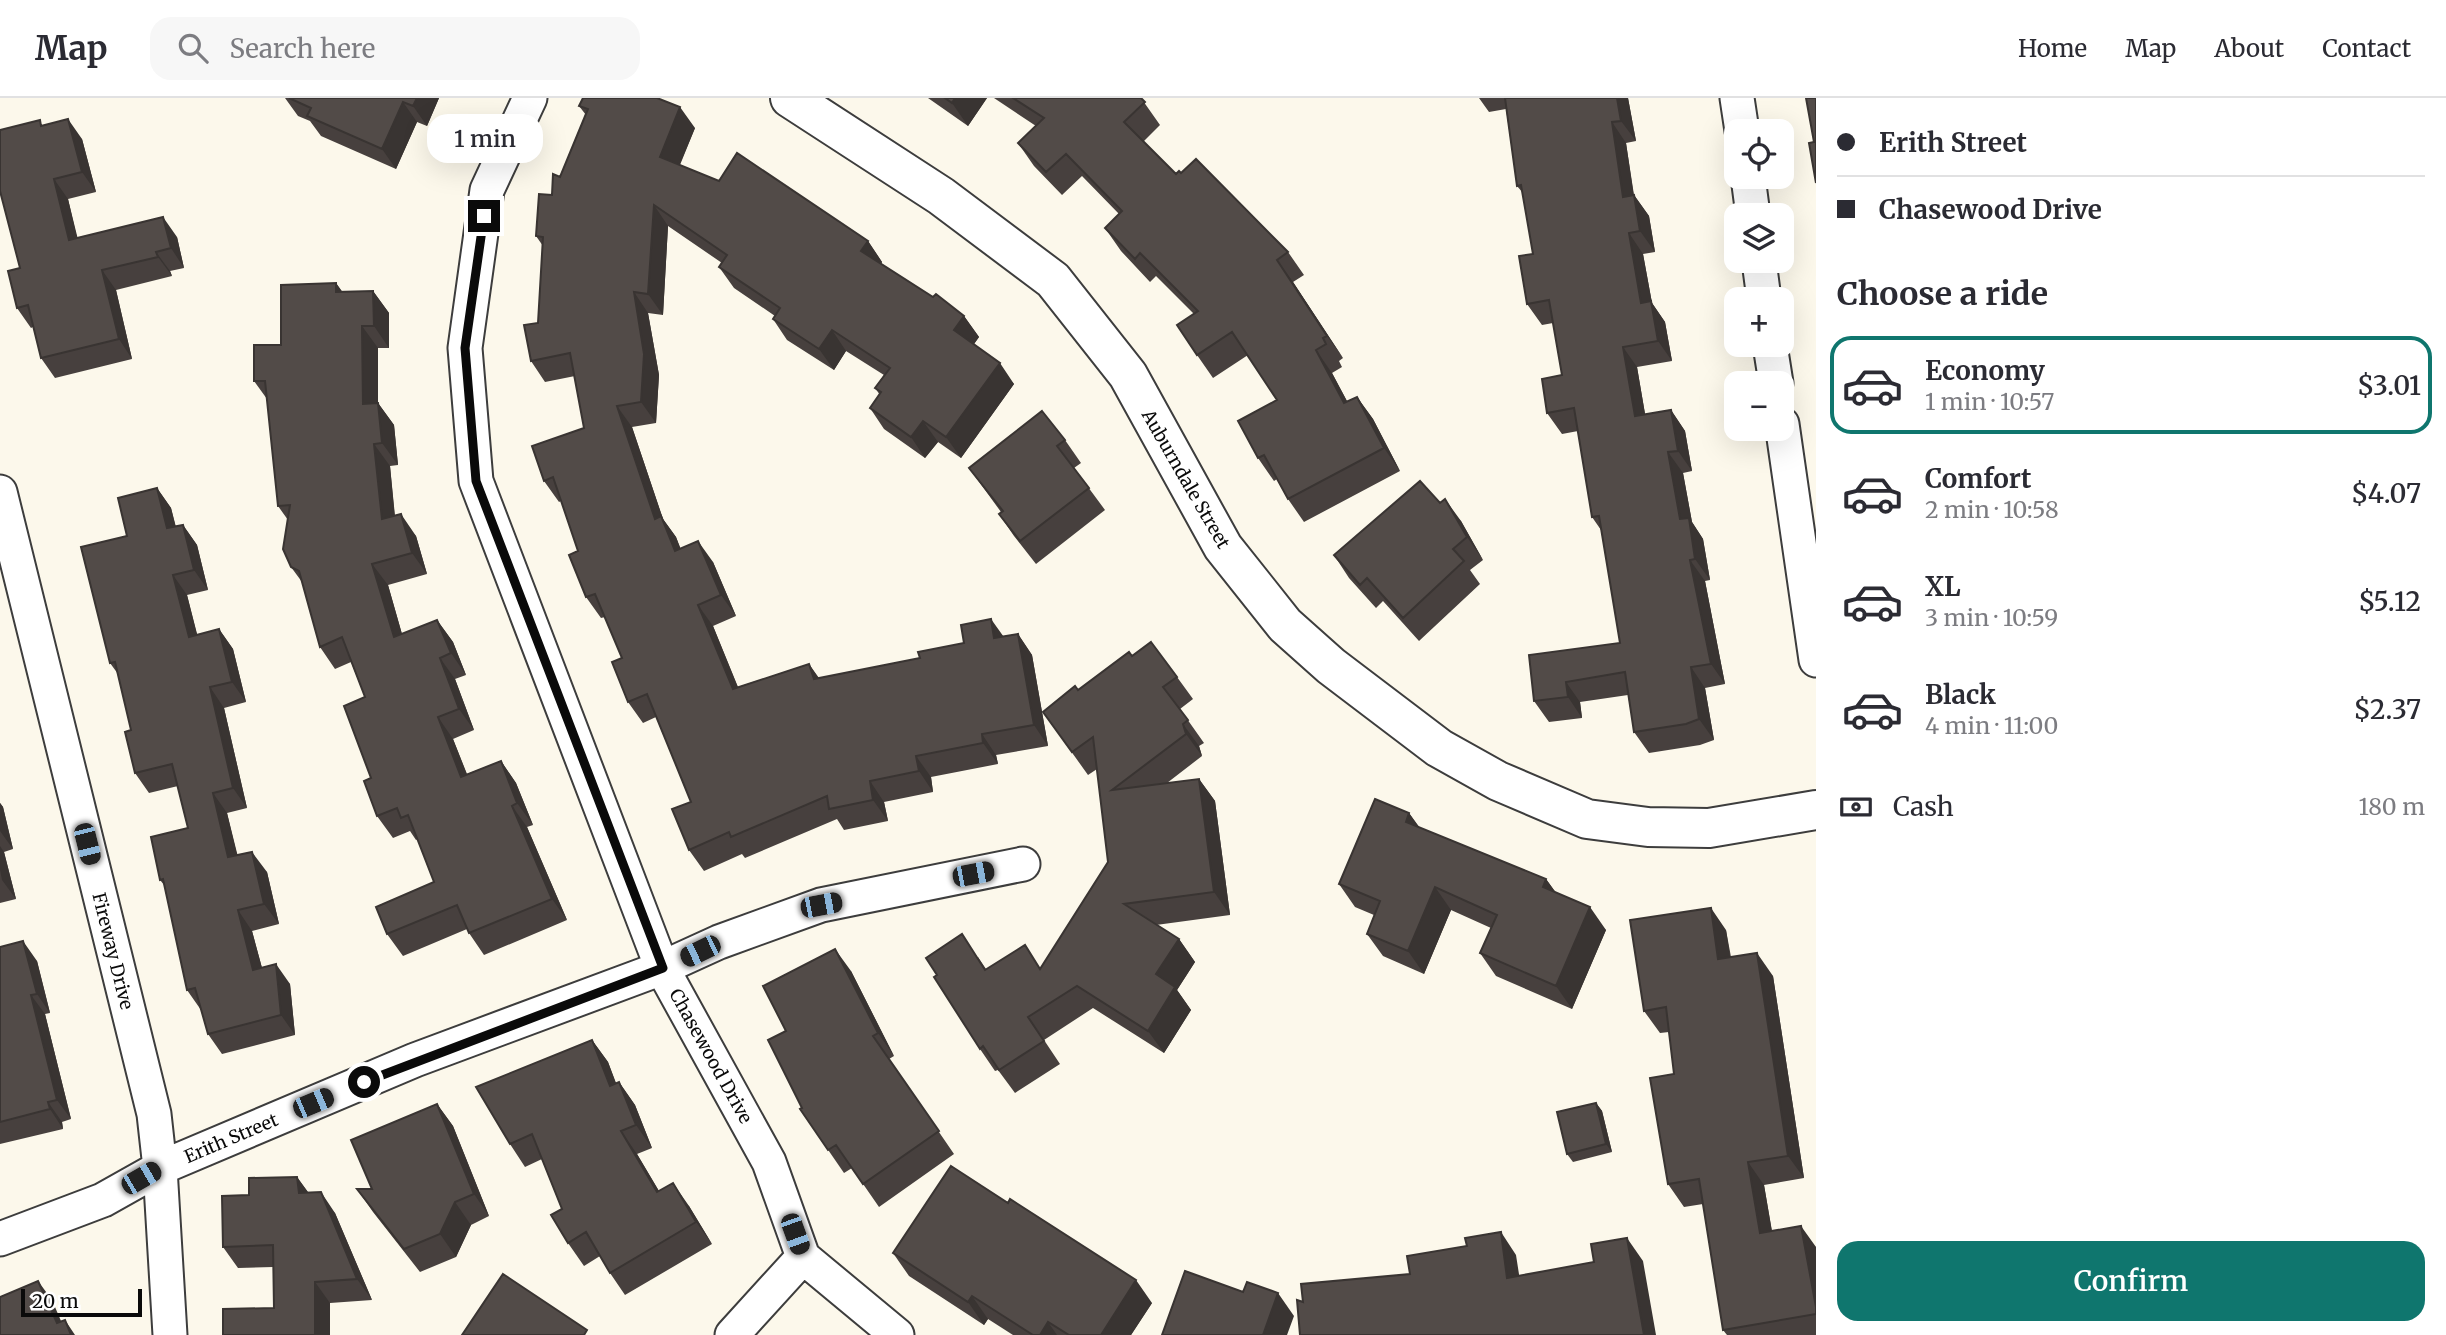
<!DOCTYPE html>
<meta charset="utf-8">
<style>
body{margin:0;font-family:Merriweather,serif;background:#f7f7f7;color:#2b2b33;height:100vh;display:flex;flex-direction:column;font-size:26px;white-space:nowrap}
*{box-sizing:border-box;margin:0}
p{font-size:23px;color:#7c7c81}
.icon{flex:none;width:38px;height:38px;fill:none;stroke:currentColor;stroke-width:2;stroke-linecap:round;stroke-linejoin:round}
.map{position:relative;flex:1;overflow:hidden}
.sheet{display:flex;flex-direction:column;background:#fff;width:630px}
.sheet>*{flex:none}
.guide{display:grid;align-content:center;height:154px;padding:0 21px;background:#fff}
.fabs{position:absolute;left:1724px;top:21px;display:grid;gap:14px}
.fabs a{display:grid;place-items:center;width:70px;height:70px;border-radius:14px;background:#fff;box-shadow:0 7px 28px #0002;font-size:35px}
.scale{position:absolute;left:21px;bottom:18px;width:121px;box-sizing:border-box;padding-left:7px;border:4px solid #0a0a0a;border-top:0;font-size:19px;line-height:24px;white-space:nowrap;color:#0a0a0a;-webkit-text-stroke:5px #fff;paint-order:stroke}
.end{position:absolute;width:32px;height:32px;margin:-16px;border:9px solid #0a0a0a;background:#fff;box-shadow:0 0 0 4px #fff}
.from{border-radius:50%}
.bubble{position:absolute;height:49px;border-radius:21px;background:#fff;box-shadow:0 7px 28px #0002;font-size:23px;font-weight:600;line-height:49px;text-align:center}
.car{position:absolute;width:21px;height:42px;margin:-21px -10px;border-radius:9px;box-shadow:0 0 5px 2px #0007;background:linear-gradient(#222 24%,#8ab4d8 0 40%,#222 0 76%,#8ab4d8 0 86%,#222 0)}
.guide b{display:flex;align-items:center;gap:24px;height:66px;font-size:26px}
.guide b+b{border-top:2px solid #e1e1e2}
.guide i{width:18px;height:18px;background:#2b2b33}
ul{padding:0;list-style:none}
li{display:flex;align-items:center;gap:21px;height:98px;margin:0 14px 10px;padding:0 7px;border:4px solid transparent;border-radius:21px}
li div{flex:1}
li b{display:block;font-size:26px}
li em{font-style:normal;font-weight:600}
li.current{border-color:#0f766e}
li>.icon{width:63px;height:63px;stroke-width:1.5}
h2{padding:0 21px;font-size:32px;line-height:84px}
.pay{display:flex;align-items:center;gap:18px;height:77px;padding:0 21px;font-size:26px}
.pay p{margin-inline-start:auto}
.primary-button{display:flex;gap:14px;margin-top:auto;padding:14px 21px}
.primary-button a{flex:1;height:80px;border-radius:21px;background:#0f766e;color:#fff;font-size:28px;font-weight:600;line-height:80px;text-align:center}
header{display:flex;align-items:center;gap:42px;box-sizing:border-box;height:98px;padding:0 35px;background:#fff;border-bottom:2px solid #e1e1e2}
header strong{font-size:33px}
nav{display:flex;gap:38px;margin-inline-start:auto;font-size:24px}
.search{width:490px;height:63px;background:#f7f7f7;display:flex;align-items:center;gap:18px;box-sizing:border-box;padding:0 24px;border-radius:21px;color:#7c7c81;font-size:26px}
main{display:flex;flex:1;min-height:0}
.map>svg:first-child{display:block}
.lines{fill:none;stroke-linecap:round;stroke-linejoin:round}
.minor-casing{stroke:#3d3d3d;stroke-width:37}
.tertiary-casing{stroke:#3d3d3d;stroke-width:42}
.minor{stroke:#fff;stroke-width:33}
.tertiary{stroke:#fff;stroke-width:38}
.wall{fill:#47403e}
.shaded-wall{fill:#393432}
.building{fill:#524b48;stroke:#393432;stroke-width:2}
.route{stroke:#0a0a0a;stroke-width:9}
.labels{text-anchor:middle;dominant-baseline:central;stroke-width:7;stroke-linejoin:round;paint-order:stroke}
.street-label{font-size:18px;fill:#0a0a0a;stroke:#fff}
</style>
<header>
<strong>Map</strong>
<div class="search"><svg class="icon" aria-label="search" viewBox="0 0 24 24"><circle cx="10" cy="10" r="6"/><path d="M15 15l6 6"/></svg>Search here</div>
<nav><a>Home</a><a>Map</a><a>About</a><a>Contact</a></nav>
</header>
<main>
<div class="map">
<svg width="1816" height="1237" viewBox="0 0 1816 1237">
<rect width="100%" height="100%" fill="#fcf8eb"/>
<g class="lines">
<g class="minor-casing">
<path id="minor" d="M530,0L487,92L465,250L476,383L662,870L769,1064L803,1159L897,1237
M1737,0L1742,33
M1748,79L1753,117
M1759,163L1764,201
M1770,247L1776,285
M1782,326L1816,562
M0,394L154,1016L160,1070L170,1237
M0,1141L103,1102L160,1070L415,962L662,870L719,844L821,807L1023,766
M732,1237L803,1159"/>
</g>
<g class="tertiary-casing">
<path id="tertiary" d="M790,0L941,98L1053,182L1128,277L1223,449L1285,527L1331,568L1439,650L1498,683L1587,721L1648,729L1709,730L1816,712"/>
</g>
<use href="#minor" class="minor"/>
<use href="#tertiary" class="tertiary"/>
</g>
<path class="wall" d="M285,0H439L427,28L417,24L396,71L321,38L310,23L298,18Z
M928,0H987L968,28Z
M994,0H1141L1160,27L1143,44L1176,76L1288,154L1304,177L1293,184L1343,260L1339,263L1342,269L1332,275L1347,303L1357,299L1373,321L1400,373L1304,424L1288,401L1277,381L1274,383L1258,360L1277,302L1248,257L1213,280L1197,257L1194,216L1156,178L1150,184L1121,153L1105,130L1119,116L1082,78L1062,97L1034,68L1018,45L1036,28Z
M1479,0H1628L1636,43L1626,45L1634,97L1649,118L1655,154L1643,156L1652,205L1665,224L1672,263L1637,269L1645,316L1671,312L1685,333L1692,373L1683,375L1692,424L1703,441L1710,482L1705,483L1725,586L1705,590L1714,642L1700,647L1649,655L1634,634L1628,597L1580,604L1582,620L1549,624L1534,603L1620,545L1601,432L1592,419L1578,333L1562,336L1547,315L1562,277L1553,225L1542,227L1527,206L1533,156L1523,95L1517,88L1506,11L1489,14Z
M579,8L695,30L680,67L868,143L882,164L881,166L933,199L964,218L979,239L974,246L1014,286L961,360L938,344L925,360L884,331L870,310L880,297L875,290L884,277L846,253L834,272L787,242L773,221L775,218L734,190L719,169L722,165L668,128L663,217L648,215L659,277L656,325L632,329L663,421L676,439L680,450L713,464L736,518L713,528L738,589L809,566L819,580L920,560L1018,536L1032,557L1048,648L996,657L998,666L931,679L933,694L884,704L888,723L844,732L837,721L745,760L742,756L704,773L689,752L691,704L656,619L643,625L628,604L622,560L605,519L601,520L586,499L578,453L561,403L559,404L544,383L584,330L575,278L545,284L531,263L538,225L543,148L536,138L552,97L560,79L586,17Z
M44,27L82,41L96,94L68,101L77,140L177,139L184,170L170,173L172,178L116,192L132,261L55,280L41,260L33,229L31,230L17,210L20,170Z
M336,185L342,194L373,193L389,215V250H378V305L394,327L398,367L390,368L395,418L416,438L427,476L388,487L402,536L437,522L453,544L466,577L455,581L474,632L453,641L467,676L501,663L516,685L533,727L527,729L567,822L484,857L469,835L467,831L403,858L387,836L434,784L418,741L416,742L410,733L393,740L377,718L371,680L365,599L351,564L335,571L320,549L302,484L291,469L288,422L278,408L267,301L254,283L281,247Z
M1065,342L1081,365L1074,370L1105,412L1036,466L1014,438L999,416L1001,414L969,370Z
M157,390L171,410L176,429L183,427L197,447L208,492L187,497L197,537L219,531L233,551L246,604L224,610L247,710L227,715L237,757L267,774L279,826L252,833L262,870L290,886L295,937L222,956L208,936L201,912L187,892L165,788L160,782L188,730L178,688L149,695L135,675L131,632L118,576L110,565L127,438Z
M1440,405L1461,423L1483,462L1470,472L1480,486L1419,543L1383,503L1376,510L1349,480L1334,457Z
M1132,558L1177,579L1193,601L1180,611L1204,645L1199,648L1202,658L1167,685L1199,681L1215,703L1230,817L1156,827L1179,841L1195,864L1177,892L1191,912L1164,955L1093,910L1044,942L1060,966L1015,995L998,972L995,973L980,951L978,859L986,871L1041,870L1108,764L1097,671L1088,677L1043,614Z
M0,705L3,709L13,751L4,754L16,801L0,805Z
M1409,715L1420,730L1546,781L1556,795L1606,832L1572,911L1496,878L1480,855L1491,830L1451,812L1424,876L1383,858L1367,836L1374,817L1355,809L1339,786Z
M1726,832L1731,859L1773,878L1804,1080L1764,1087L1772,1133L1816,1149V1237H1727L1723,1232L1703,1106L1684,1109L1668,1086L1674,976L1669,934L1660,935L1644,913Z
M0,849L37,863L50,915L45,916L71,1021L62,1024L63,1031L0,1046Z
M851,873L894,958L889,961L954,1056L879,1109L852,1070L844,1075L800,1011L802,1010L786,933Z
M592,942L608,964L616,986L619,984L635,1007L652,1050L637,1056L659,1093L689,1108L712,1146L625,1197L610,1175L600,1158L584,1168L568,1145L562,1111L542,1061L525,1069L510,1046Z
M1596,1005L1602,1013L1612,1054L1573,1064L1567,1056Z
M437,1006L453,1028L489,1118L471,1127L456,1159L420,1174L373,1114L357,1091H372Z
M297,1079L308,1094L335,1115L372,1202L330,1205V1237H223L274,1210L273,1169L238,1170L223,1149L249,1097Z
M893,1155L1152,1205L1131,1237H1013L988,1221L984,1227L909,1178Z"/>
<path class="shaded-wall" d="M417,0H439L427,28L413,8Z
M955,0H987L968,28L952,5Z
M1617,0H1628L1636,43L1621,23Z
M403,4L417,24L396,71L382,51Z
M680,9L695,30L674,80L660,59Z
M68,21L82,41L96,94L82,74Z
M1612,24L1626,45L1637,120L1623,99Z
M54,81L68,101L83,162L69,142Z
M1634,97L1649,118L1655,154L1640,133Z
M654,107L668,128L663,217L648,196Z
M163,119L177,139L184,170L171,150Z
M1629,135L1643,156L1652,205L1665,224L1672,263L1658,243L1641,205Z
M868,143L882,164L876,174L861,153Z
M156,154L170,173L172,178L158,159Z
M1277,162L1293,184L1343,260L1327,238Z
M102,172L116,192L132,261L119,241Z
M336,185L352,207L336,194Z
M373,193L389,215V250L374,228Z
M634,194L648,215L659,277L656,325L641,304Z
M964,218L979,239L969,253L954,232Z
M362,228L378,250V328L363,306Z
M832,232L846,253L834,272L819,251Z
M1623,249L1637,269L1649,339L1635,318Z
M1316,252L1332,275L1360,328L1344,305Z
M1000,265L1014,286L961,360L946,339Z
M1357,299L1373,321L1400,373L1384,350Z
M378,305L394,327L398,367L382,345Z
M617,308L632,329L663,421L676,439L690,474L655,421Z
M1671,312L1685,333L1692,373L1678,353Z
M923,323L938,344L925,360L911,339Z
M374,346L390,368L397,443L382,421Z
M1668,354L1683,375L1692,424L1703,441L1710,482L1695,461L1680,421Z
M157,390L171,410L181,451L167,430Z
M1445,401L1461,423L1483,462L1467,439Z
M401,416L416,438L427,476L412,455Z
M183,427L197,447L208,492L194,472Z
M698,443L713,464L736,518L721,497Z
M1690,462L1705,483L1725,586L1711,566Z
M372,466L388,487L409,561L394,539Z
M173,477L187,497L203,559L189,539Z
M698,507L713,528L747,612L733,591Z
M991,521L1006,542L994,540Z
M437,522L453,544L466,577L451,555Z
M219,531L233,551L246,604L232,584Z
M1018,536L1032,557L1048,648L1034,627Z
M440,560L455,581L474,632L459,611Z
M809,566L823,587L814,581Z
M1691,569L1705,590L1714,642L1699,621Z
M1566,584L1580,604L1582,620L1568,599Z
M210,589L224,610L247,710L233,690Z
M438,619L453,641L476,700L461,679Z
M1183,626L1199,648L1202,658L1186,636Z
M982,636L996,657L998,666L983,645Z
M916,658L931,679L933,694L919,673Z
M501,663L516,685L533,727L517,705Z
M1199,681L1215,703L1230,817L1214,794Z
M870,683L884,704L888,723L873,702Z
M213,695L227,715L243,779L228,759Z
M0,705L3,709L13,751L0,733Z
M512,708L527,729L567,822L552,801Z
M1409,715L1425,738L1406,724Z
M0,748L4,754L16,801L2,782L0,772Z
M252,754L267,774L279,826L264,806Z
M1546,781L1562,803L1543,789Z
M1435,789L1451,812L1424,876L1408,853Z
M1590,809L1606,832L1572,911L1556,888Z
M1711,810L1726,832L1734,884L1718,861Z
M238,812L252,833L268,892L253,872Z
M1179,841L1195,864L1177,892L1191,912L1164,955L1148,933L1156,876Z
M23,843L37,863L50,915L37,896Z
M835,851L851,873L894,958L878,935Z
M1757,855L1773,878L1804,1080L1788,1058Z
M276,866L290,886L295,937L281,917Z
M31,897L45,916L71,1021L57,1002Z
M592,942L608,964L626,1011L610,988Z
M619,984L635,1007L652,1050L636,1027Z
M48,1004L62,1024L63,1031L50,1011Z
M1596,1005L1602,1013L1612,1054L1606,1046Z
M437,1006L453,1028L489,1118L474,1096Z
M621,1033L637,1056L673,1117L657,1094Z
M1748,1064L1764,1087L1776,1158L1760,1135Z
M297,1079L312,1100L299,1095Z
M673,1085L689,1108L712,1146L696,1124Z
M321,1094L335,1115L372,1202L357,1181Z
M455,1104L471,1127L456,1159L440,1136Z
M1801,1128L1816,1149V1209Z
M1501,1134L1516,1157L1523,1202L1507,1180Z
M1627,1140L1643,1163L1656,1237H1644Z
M1136,1182L1152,1205L1131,1237H1101Z
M38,1183L52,1202L67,1237L57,1225Z
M315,1184L330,1205V1237H315Z
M1278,1195L1294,1218L1287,1237H1263Z
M972,1198L988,1221L984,1227L968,1204Z
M65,1222L75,1237H71Z
M1048,1224L1057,1237H1040Z"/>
<path class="building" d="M289,0H417L413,8L403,4L382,51L307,18L311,10Z
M583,0H657L680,9L660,59L719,83L737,55L868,143L861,153L933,199L936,196L964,218L954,232L1000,265L946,339L923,323L911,339L870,310L881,294L875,290L890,270L832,232L819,251L773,221L780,210L719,169L727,157L654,107L648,196L634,194L644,256L641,304L617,308L655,421L661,418L675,453L698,443L721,497L698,507L733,591L809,566L814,581L920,560L918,554L964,545L961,527L991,521L994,540L1018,536L1034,627L982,636L983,645L916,658L919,673L870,683L873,702L829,711L827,698L731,739L729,734L689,752L672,711L691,704L647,596L628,604L612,564L622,560L595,496L586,499L569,457L578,453L553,379L544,383L532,348L584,330L570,255L531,263L524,227L538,225L543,139L536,138L539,96L552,97L553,76L560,79L588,11L579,8Z
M945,0H955L952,5Z
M1013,0H1141L1145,4L1124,24L1176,76L1179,73L1181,75L1196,61L1288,154L1277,162L1327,238L1323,240L1326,246L1316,252L1344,305L1357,299L1384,350L1288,401L1264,357L1258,360L1238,323L1277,302L1232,234L1197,257L1177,227L1198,213L1140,155L1135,161L1105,130L1122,113L1066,56L1046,74L1018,45L1044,20Z
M1505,0H1617L1621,23L1612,24L1623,99L1634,97L1640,133L1629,135L1641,205L1651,203L1658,243L1623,249L1635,318L1671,312L1678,353L1668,354L1680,421L1689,420L1695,461L1690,462L1711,566L1691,569L1699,621L1686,626L1634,634L1625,574L1566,584L1568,599L1534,603L1529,557L1620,545L1599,418L1592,419L1574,310L1547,315L1542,281L1562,277L1549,202L1527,206L1519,158L1533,156L1521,87L1517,88Z
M1806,0H1816V85L1809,45L1814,44Z
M68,21L82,74L54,81L69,142L163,119L171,150L156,154L158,159L102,172L119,241L41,260L28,207L17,210L8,173L20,170L0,93V32L40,22L41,28Z
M336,185V194L373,193L374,228H362L363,306L378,305L382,345L374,346L382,421L401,416L412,455L372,466L394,539L437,522L451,555L440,560L459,611L438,619L461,679L501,663L517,705L512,708L552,801L469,835L457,807L387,836L376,809L434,784L408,717L401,720L397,710L377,718L364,683L371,680L344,608L365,599L342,539L320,549L299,473L291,469L283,451L290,407L278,408L265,283H254V247H281V187Z
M1042,313L1065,342L1057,348L1089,390L1020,443L999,416L1003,413L969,370Z
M1420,383L1440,405L1445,401L1467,439L1453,451L1464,463L1403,520L1367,480L1360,487L1334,457Z
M157,390L167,430L183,427L194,472L173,477L189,539L219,531L232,584L210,589L233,690L213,695L228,759L252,754L264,806L238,812L253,872L276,866L281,917L208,936L195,890L187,892L163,781L160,782L151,739L188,730L172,666L135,675L125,634L131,632L115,564L110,565L81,449L127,438L118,400Z
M1151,544L1177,579L1163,589L1188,622L1183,626L1186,636L1112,692L1199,681L1214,794L1124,806L1179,841L1156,876L1175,889L1148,933L1077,888L1028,919L1044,943L999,972L983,948L980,951L934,879L937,877L926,860L962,836L985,872L1025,847L1040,871L1108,764L1093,639L1072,654L1043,614L1075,588L1078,592L1129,554L1132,558Z
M1375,701L1409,715L1406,724L1546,781L1543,789L1590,809L1556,888L1480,855L1497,817L1435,789L1408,853L1367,836L1380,803L1339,786Z
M1711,810L1718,861L1757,855L1788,1058L1748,1064L1760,1135L1801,1128L1816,1209V1216L1723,1232L1699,1081L1668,1086L1650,980L1674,976L1666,909L1644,913L1630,822Z
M23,843L37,896L31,897L57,1002L48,1004L50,1011L0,1024V849Z
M835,851L878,935L873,938L939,1033L863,1086L836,1047L828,1052L800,1011L802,1010L768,942L786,933L763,888Z
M592,942L610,988L619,984L636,1027L621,1033L657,1094L673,1085L696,1124L610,1175L586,1134L568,1145L551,1117L562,1111L532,1036L510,1046L476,989Z
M1596,1005L1606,1046L1567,1056L1557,1014Z
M437,1006L474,1096L455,1104L440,1136L404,1151L357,1091H372L351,1042Z
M951,1068L1008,1105L1010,1101L1136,1182L1101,1237H1069L1048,1224L1040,1237H1033L972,1198L968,1204L893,1155Z
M297,1079L299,1095L321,1094L357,1181L315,1184V1237H223V1211L274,1210L273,1147L223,1149L222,1098L249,1097V1080Z
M1501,1134L1507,1180L1594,1164L1591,1146L1627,1140L1644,1237H1300L1297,1202L1303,1204L1301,1186L1410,1176L1407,1158L1467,1148L1465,1140Z
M1185,1173L1243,1194L1247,1184L1278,1195L1263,1237H1162Z
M503,1176L587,1232L584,1237H462Z
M38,1183L57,1225L65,1222L71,1237H0V1199Z"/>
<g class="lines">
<path class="route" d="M364,984L663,870L476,383L465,250L484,118"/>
</g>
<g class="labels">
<g class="street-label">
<text transform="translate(1186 381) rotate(60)">Auburndale Street</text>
<text transform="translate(113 853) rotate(76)">Fireway Drive</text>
<text transform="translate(711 958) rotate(61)">Chasewood Drive</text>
<text transform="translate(231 1040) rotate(-23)">Erith Street</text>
</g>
</g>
</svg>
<div class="fabs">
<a><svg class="icon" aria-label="locate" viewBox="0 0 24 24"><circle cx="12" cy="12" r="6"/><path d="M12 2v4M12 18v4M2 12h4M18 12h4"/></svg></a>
<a><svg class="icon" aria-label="layers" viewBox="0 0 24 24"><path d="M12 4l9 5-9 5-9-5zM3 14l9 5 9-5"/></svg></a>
<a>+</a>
<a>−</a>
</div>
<div class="scale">20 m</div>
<i class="end from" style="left:364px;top:984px"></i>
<i class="end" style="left:484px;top:118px"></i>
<div class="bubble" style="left:427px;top:16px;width:116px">1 min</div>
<i class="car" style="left:87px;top:746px;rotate:166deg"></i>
<i class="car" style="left:973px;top:776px;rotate:79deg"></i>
<i class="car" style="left:821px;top:807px;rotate:79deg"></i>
<i class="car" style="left:700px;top:853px;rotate:244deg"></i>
<i class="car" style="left:313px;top:1005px;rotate:67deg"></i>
<i class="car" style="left:141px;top:1080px;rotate:60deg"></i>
<i class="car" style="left:795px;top:1136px;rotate:160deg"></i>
</div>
<section class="sheet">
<div class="guide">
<b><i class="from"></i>Erith Street</b>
<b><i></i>Chasewood Drive</b>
</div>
<h2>Choose a ride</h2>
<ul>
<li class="current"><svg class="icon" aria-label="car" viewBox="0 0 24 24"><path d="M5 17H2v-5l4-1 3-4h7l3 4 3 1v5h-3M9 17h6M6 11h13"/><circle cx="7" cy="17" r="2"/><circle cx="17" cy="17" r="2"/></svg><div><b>Economy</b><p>1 min · 10:57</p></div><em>$3.01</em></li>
<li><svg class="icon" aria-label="car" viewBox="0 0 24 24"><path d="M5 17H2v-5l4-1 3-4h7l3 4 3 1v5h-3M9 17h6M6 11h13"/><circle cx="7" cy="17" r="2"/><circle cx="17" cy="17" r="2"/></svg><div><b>Comfort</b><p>2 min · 10:58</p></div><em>$4.07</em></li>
<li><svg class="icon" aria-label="car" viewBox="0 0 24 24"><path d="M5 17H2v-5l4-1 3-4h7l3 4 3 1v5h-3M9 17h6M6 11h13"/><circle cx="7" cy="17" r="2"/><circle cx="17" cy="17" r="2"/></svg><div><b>XL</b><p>3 min · 10:59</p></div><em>$5.12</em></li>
<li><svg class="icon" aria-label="car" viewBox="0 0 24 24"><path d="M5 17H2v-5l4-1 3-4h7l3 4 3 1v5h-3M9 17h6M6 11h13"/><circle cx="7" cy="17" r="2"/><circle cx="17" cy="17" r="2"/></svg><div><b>Black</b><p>4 min · 11:00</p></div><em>$2.37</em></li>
</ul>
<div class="pay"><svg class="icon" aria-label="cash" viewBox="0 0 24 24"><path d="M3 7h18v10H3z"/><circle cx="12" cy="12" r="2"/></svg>Cash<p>180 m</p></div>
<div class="primary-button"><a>Confirm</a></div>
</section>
</main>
